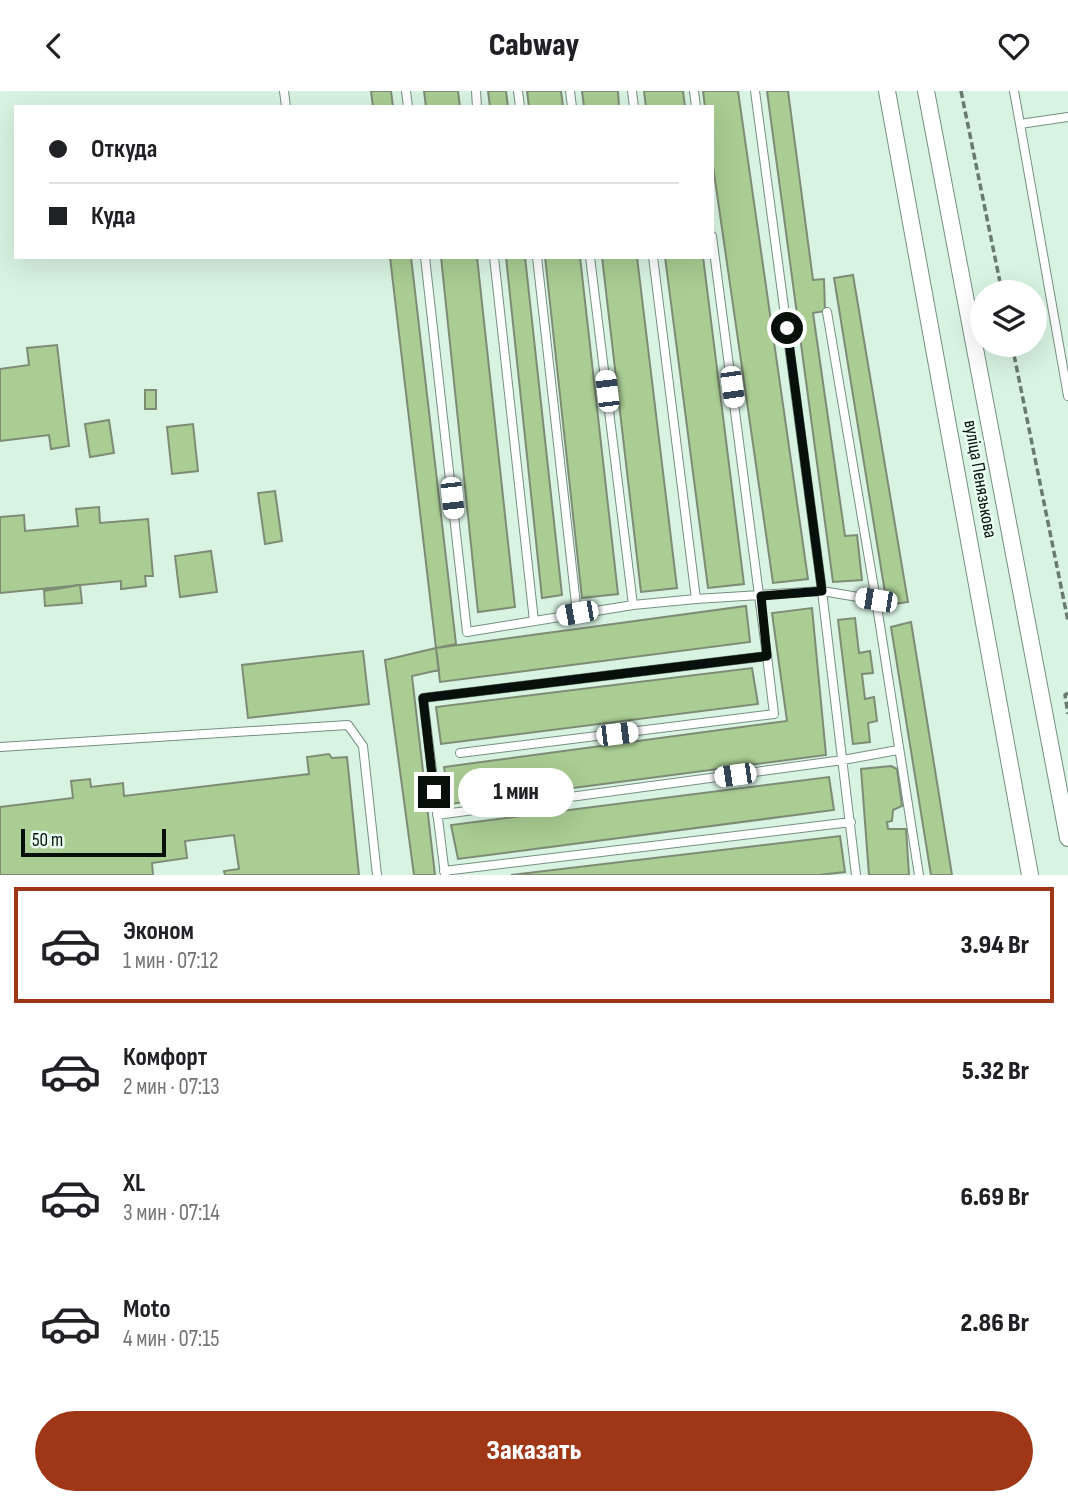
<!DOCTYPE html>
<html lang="ru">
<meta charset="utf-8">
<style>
body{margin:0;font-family:"Sofia Sans Condensed",sans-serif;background:#f6f6f6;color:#202124;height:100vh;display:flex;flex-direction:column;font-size:26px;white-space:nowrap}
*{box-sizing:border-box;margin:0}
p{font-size:23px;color:#757577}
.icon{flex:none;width:38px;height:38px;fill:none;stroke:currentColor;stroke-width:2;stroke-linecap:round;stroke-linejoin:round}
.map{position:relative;height:784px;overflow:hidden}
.details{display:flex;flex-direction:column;background:#fff;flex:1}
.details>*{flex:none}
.hud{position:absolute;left:14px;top:14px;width:700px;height:154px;border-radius:0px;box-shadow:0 7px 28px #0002;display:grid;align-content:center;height:154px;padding:0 35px;background:#fff}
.buttons{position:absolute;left:970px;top:189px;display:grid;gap:14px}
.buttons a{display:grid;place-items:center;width:77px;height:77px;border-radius:50%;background:#fff;box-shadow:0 7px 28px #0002;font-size:35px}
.scale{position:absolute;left:21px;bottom:18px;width:145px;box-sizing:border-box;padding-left:7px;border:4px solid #07100a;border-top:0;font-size:19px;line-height:24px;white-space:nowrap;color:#07100a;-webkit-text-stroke:5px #e9fff1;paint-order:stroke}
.end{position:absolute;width:32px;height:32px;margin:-16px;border:9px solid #07100a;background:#fff;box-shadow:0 0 0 4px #fff}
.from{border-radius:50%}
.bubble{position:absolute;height:49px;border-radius:24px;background:#fff;box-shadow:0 7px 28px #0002;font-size:23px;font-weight:800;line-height:49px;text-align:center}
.car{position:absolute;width:21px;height:42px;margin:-21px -10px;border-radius:9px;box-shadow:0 0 5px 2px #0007;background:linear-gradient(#fff 24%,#345 0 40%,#fff 0 76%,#345 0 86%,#fff 0)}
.hud b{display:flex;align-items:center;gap:24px;height:66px;font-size:26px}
.hud b+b{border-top:2px solid #e0e0e0}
.hud i{width:18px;height:18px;background:#202124}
ul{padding:12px 0 0;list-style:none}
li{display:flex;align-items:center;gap:21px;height:116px;margin:0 14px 10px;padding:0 21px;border:4px solid transparent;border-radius:0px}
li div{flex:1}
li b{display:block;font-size:26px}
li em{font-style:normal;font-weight:800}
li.active{border-color:#9f3717}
li>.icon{width:63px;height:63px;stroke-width:1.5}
.button{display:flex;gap:14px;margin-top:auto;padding:14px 35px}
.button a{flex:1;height:80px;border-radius:42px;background:#9f3717;color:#fff;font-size:28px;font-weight:800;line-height:80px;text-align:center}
header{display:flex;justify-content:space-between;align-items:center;height:91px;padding:0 35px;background:#fff;font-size:32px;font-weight:800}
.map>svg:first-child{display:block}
.building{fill:#a9cd93;stroke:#7e8c76;stroke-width:2}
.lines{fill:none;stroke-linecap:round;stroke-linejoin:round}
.service-casing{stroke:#768f80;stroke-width:10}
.minor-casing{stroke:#768f80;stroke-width:18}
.path{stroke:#697b70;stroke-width:3.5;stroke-dasharray:7 3.5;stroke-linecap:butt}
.service{stroke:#fff;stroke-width:8}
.minor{stroke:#fff;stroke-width:16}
.route{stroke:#07100a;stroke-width:9}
.labels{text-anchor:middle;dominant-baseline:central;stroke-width:5;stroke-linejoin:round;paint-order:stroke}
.street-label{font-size:19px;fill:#07100a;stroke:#e9fff1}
</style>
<header><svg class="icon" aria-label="back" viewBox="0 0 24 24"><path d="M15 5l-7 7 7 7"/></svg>Cabway<svg class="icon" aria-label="heart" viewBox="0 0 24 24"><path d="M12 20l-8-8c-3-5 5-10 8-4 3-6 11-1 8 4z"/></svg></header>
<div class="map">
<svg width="1068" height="784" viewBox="0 0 1068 784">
<rect width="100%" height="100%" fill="#d8f3e2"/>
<path class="building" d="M371,0H391L393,16H373Z
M424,0H458L460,16H426Z
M488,0H506L508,16H490Z
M527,0H561L563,16H529Z
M582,0H618L619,16H584Z
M644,0H683L685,16H646Z
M703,0H738L808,488L773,492L712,68V16H705Z
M767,0H788L813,189L824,188L825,220L813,222L845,445L857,444L862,489L833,491Z
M390,166H411L456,553L436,557Z
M441,166H477L515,516L478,521Z
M506,166H525L562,504L542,507Z
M545,166H580L618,503L582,507Z
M602,166H637L677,497L641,501Z
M665,166H703L744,493L708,497Z
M853,184L908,511L887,514L834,187Z
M57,254L69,355L51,358L49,344L0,350V278L29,274L27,257Z
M145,299H156V318H145Z
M109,329L114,362L90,366L85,333Z
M193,333L198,380L172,383L167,336Z
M275,400L282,450L265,453L258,402Z
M99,416L100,432L148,428L153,485H145L146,495L121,498V490L0,502V426L24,424L25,440L78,435L76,418Z
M211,460L217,501L180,506L175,465Z
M80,494L82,512L45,515L44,500Z
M746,515L750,551L440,591L436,557Z
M812,517L826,664L450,713L444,676L787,630L772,522Z
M855,527L859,562L870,560L873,582L862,583L865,608L874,606L877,630L868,632L870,651L853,653L838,529Z
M911,531L952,784H931L891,536Z
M436,557L439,579L412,585L435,784H414L385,569Z
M363,560L369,613L248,627L242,574Z
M752,577L758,613L441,653L436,616Z
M329,663L332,667L347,666L359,784H225L224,780L239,778L234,744L185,750L187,767L152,772L153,784H0V716L73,707L71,690L90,688L91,696L123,692L124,705L309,683L307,666Z
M891,675L897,678L902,715L893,719L892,730L887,731L888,738H906L909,784H869L861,678Z
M829,686L834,719L458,768L451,734Z
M840,745L845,781L819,784H511Z"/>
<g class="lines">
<g class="service-casing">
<path id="service" d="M284,0L286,16
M406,0L408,16
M476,0L477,16
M518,0L520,16
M570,0L572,16
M632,0L634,16
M694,0L696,16
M1014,0L1020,33
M1068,26L1020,33L1068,305
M712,145L767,565
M425,166L467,541L633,514L696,508L822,500L755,0
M494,166L534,530
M537,166L577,522
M590,166L633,514
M653,166L696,508
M827,221L876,509
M0,656L348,634L363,655L377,784
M437,724L843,669L898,659
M444,780L851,731
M445,784L423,607L767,565L774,623L460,662
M856,784L822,500L876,509L919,784"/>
</g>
<g class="minor-casing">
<path id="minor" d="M887,0L1030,784
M926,0L1068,747"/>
</g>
<path class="path" d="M961,0L1002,201
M1012,254L1068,530
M1068,602L1065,604L1068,623"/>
<use href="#service" class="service"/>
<use href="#minor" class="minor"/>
</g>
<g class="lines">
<path class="route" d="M434,701L423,607L767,565L761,505L822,500L787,237"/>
</g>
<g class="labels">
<g class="street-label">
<text transform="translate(980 388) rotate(80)">вуліца Пенязькова</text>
</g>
</g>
</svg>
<div class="buttons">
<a><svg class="icon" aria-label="layers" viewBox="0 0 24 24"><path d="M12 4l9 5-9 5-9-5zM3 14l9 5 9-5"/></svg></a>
</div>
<div class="scale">50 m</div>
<i class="end from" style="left:787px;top:237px"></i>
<i class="end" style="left:434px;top:701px"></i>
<div class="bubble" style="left:458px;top:677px;width:116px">1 мин</div>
<i class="car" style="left:732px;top:296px;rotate:172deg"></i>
<i class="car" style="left:607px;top:300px;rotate:353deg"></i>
<i class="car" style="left:452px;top:407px;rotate:174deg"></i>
<i class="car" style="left:876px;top:509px;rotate:279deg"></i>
<i class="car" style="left:577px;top:522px;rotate:260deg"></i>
<i class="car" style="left:617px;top:643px;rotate:83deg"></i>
<i class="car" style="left:735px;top:684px;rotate:262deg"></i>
<div class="hud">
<b><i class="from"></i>Откуда</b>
<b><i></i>Куда</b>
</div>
</div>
<section class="details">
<ul>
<li class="active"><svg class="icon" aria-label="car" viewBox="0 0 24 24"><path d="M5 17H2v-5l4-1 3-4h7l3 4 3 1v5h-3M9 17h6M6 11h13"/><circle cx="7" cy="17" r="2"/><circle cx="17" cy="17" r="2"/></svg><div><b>Эконом</b><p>1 мин · 07:12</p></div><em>3.94 Br</em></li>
<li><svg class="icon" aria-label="car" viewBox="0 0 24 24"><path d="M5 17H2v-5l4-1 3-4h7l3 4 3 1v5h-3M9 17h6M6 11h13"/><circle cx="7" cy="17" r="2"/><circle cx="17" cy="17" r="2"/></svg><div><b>Комфорт</b><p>2 мин · 07:13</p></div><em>5.32 Br</em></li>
<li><svg class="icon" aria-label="car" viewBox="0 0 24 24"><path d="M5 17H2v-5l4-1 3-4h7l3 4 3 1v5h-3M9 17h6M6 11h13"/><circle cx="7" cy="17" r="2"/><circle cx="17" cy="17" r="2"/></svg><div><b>XL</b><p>3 мин · 07:14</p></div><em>6.69 Br</em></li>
<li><svg class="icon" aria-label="car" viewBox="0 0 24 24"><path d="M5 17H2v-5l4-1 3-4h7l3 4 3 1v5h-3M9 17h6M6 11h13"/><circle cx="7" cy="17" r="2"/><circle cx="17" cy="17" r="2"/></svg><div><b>Moto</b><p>4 мин · 07:15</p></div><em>2.86 Br</em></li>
</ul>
<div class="button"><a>Заказать</a></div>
</section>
